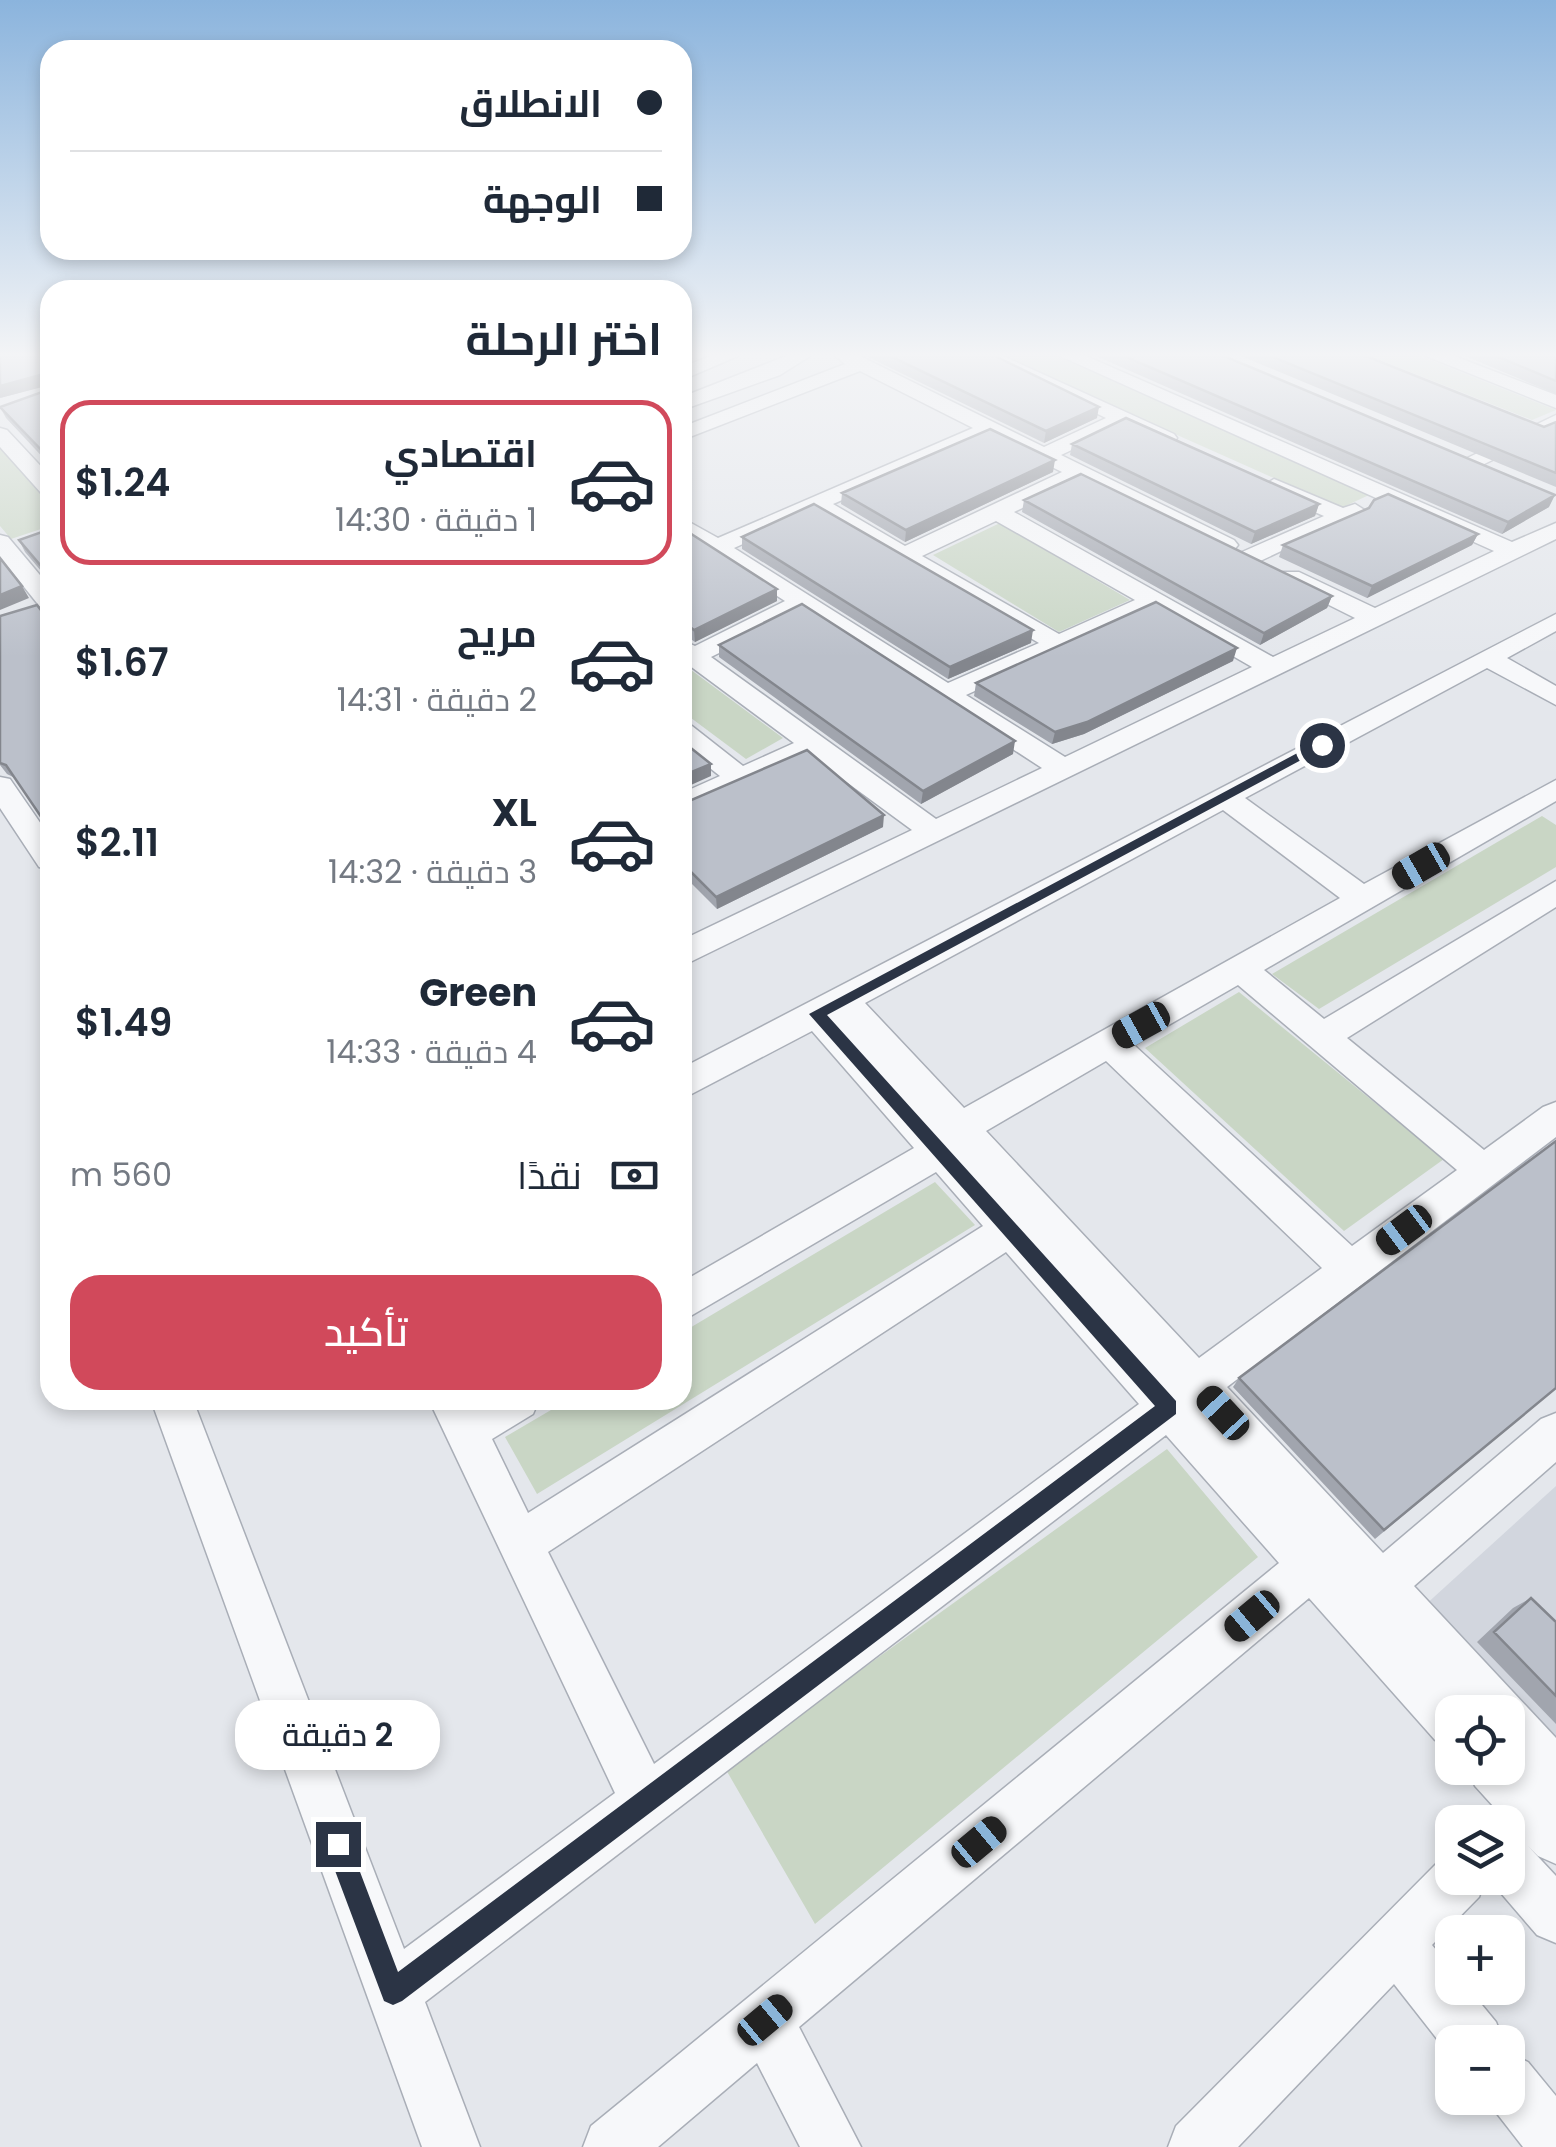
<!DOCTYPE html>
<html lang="ar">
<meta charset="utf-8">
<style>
body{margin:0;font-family:Poppins,Cairo,sans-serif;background:#f6f6f7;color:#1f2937;direction:rtl;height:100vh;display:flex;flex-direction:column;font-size:38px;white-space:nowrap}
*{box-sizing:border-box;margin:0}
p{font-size:32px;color:#747a83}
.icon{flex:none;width:55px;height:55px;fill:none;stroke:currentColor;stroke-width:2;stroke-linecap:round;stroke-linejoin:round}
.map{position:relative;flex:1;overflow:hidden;direction:ltr}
.panel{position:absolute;left:40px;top:280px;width:652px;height:1130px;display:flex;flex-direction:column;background:#fff;border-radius:30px;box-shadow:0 5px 15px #0003;direction:rtl}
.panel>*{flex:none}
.banner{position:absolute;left:40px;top:40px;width:652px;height:220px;border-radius:30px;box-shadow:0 5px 15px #0003;direction:rtl;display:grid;align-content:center;height:220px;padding:0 30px;background:#fff}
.buttons{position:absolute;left:1435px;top:1695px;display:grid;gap:20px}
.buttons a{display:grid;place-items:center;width:90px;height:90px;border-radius:20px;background:#fff;box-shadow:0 5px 15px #0003;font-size:50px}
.end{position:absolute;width:45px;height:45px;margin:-22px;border:12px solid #2b3445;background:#fff;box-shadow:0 0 0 5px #fff}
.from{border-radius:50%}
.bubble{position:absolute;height:70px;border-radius:30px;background:#fff;box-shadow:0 5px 15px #0003;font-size:32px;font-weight:600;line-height:70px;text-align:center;direction:rtl}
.car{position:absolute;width:30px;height:60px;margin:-30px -15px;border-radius:12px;box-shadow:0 0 8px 2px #0007;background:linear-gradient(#222 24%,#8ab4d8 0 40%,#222 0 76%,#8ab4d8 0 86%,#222 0)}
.banner b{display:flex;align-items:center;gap:35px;height:95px;font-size:38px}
.banner b+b{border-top:2px solid #e0e1e3}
.banner i{width:25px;height:25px;background:#1f2937}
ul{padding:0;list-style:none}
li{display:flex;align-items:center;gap:30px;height:165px;margin:0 20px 15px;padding:0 10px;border:5px solid transparent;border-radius:30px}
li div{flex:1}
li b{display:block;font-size:38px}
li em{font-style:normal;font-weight:600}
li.selected{border-color:#d1495b}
li>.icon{width:90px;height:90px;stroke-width:1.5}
h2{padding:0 30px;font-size:45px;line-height:120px}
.pay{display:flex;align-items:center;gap:25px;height:110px;padding:0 30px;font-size:38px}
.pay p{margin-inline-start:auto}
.button{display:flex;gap:20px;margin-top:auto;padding:20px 30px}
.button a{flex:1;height:115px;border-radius:30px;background:#d1495b;color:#fff;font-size:40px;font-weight:600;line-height:115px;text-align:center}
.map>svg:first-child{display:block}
.built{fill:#d2d6de}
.green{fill:#c9d6c5}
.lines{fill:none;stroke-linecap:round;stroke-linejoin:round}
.minor-casing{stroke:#a9aeb7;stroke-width:3}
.minor{fill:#f7f8fa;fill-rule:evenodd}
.wall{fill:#a1a5ae}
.shaded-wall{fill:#83868d}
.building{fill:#bbc0ca;stroke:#83868d;stroke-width:2.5}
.route{fill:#2b3445}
</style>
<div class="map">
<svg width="1556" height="2147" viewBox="0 0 1556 2147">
<rect width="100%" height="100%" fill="#e4e7ec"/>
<path class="built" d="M1556,1486V1746L1423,1607Z"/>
<path class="green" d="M1000,356H1057L1369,495L1341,508Z
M1370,356H1420L1556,410L1532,420Z
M0,446L50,502V526L11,539L0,526Z
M1000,523L1130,600L1059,632L933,555Z
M682,664H683L783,738L746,759L683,712Z
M1542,816L1556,825V867L1319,1009L1272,974Z
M1239,992L1444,1159L1344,1231L1145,1048Z
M935,1182L975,1225L537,1494L505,1437L568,1400H682L683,1332Z
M1167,1449L1258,1557L815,1924L725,1768Z"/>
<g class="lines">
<g class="minor-casing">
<path id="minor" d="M711,356H738L682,380V367Z
M786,356H810L780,375L682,410V397Z
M835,356H860L1044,447L1106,418L977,356H1003L1174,434L1177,438L1174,442L1167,444L1123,426L1061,455L1234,540L1238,545L1234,550H1218L1079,481L1014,512L1273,657L1355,618L1283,582L1279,577L1283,572H1299L1375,608L1494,551L1060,356H1086L1512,542L1556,523V539L682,966V940L912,830L811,756L682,814V793L720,776L682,746V724L692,726L743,766L794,743L682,660V640L695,646L785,601L682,535V518L718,538L973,428L860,371L682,440V427L845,364ZM989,436L1062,472L905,546L833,504ZM814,512L1039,643L948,683L734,548ZM996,521L1135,600L1059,634L922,556ZM1153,610L1252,667L1065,757L966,695ZM802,612L1042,768L936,819L711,657Z
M1426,356H1454L1556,395V408Z
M1556,415V429L1476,468H1460L1457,463Z
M0,428L7,430L50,476V496L42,494L0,447Z
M1274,479L1343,508L1355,504L1366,511L1258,562H1242L1238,557L1242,552L1324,516L1266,491L1263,486Z
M0,535L8,537L50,587V610L41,608L0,557Z
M1556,614V631L1507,658L1556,686V705L1487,668L1245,798L1364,884L1556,780V801L1264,970L1324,1019L1556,881V907L1347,1038L1484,1150L1543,1107L1556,1102V1137L1227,1387L1383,1553L1541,1419L1556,1413V1462L1414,1586L1556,1738V1864L1538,1856L1528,1846L1556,1876V1943L1537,1935L1488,1878H1508V1822H1485L1494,1807L1475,1786L1468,1768H1508V1712H1452V1748L1435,1740L1309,1598L799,2027L861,2147H800L757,2063L658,2147H583L591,2126L1279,1563L1166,1435L425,2002L480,2147H422L151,1400H193L404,1949L615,1793L429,1400H539L533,1414L492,1439L528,1513L983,1226L936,1172L682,1321V1282L914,1148L812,1031L682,1099V1068ZM1223,810L1340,898L964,1108L865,1003ZM1238,985L1457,1170L1352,1246L1134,1045ZM1106,1061L1322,1268L1199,1358L986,1131ZM1006,1252L1139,1404L654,1764L548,1552Z
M0,777L10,779L50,837V870L39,867L0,808Z
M1452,1855V1878H1486L1479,1897L1432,1945L1452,1969V1988H1468L1496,2022L1504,2042H1452V2058L1394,1984L1238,2147H1168L1176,2126L1441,1859Z
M1508,2053L1528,2062L1556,2096V2147H1523L1488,2102L1486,2098H1508Z"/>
</g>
<use href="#minor" class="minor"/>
</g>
<path class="wall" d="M50,356V465L6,418L0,407L48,390V385L0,398Z
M866,356H995L1097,418L1044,443Z
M1096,356H1224L1549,507L1502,534Z
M1241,356H1366L1544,427L1556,422V487Z
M1465,356H1556V394Z
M1072,444L1319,504L1315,516L1251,544L1070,455Z
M1053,472L905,542L841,504L842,493Z
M1024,500L1332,596L1327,608L1260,645L1022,512Z
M682,528L777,601L695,642L682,633Z
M45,531L47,578L25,552L19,540Z
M1478,534L1472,545L1367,598L1279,557L1283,545Z
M742,537L1031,643L948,679L742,549Z
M0,616L13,777L7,774L0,765Z
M719,645L1013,754L921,804L719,657Z
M1233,661L1084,734L1052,744L974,696L976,683Z
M682,804L883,827L717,909L682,874Z
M1239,1378L1556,1388L1375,1539L1233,1387Z
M1531,1598L1556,1622V1724L1477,1642L1513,1608Z"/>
<path class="shaded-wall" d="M47,373L50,385L0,398V386Z
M1099,407L1097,418L1044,443L1046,431Z
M1055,460L1053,472L905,542L906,530Z
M1555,495L1549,507L1502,534L1508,522Z
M1319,504L1315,516L1251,544L1255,532Z
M1478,534L1472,545L1367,598L1372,586Z
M22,586L29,598L0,610V595Z
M777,589V601L695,642L694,630Z
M1332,596L1327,608L1260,645L1264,633Z
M1033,630L1031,643L948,679L950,667Z
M1237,648L1233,661L1084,734L1052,744L1055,732Z
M1015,741L1013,754L921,804L923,791Z
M711,764V776L682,789V776Z
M884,815L883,827L717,909L716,897Z"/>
<path class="building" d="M0,356H50V459L0,407L48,390L47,373L0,386Z
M890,356H995L1099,407L1046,431Z
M1124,356H1224L1555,495L1508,522Z
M1270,356H1366L1544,427L1556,422V473Z
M1496,356H1556V381Z
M1126,418L1319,504L1255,532L1072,444Z
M990,429L1055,460L906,530L842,493Z
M1081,474L1332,596L1264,633L1024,500Z
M1388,494L1478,534L1372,586L1283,545L1369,508L1374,500Z
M814,504L1033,630L950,667L742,537Z
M50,524V580L48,581L47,573L19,540L45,531Z
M682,528L777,589L694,630L682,621Z
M0,558L22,586L0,595Z
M1156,602L1237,648L1087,722L1055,732L976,683Z
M802,604L1015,741L923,791L719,645Z
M37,605L50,622V830L6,765L0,763V616Z
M682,741L711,764L682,776Z
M807,750L884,815L716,897L682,863V804Z
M1556,1141V1388L1384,1530L1239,1378Z
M1531,1598L1556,1622V1696L1494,1632Z"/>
<linearGradient id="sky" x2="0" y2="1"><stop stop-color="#8bb4dd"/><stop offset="0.54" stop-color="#f3f4f6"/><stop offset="1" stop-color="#f3f4f6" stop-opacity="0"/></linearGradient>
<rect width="1556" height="657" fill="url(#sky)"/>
<path class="route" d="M1318,742L1329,745L827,1015L1176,1401V1414L402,2001L393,2005L384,2001L325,1844L329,1835L338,1832L346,1835L398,1972L1155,1406L809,1014Z"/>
</svg>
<div class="buttons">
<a><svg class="icon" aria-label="locate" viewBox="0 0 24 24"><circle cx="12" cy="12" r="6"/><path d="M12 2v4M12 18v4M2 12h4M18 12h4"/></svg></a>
<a><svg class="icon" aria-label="layers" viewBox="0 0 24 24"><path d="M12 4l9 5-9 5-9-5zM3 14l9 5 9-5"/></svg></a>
<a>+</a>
<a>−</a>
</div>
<i class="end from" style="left:1322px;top:745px"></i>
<i class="end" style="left:338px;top:1844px"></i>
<div class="bubble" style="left:235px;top:1700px;width:205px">2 دقيقة</div>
<i class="car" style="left:1421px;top:866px;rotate:240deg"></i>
<i class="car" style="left:1141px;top:1025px;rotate:241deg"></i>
<i class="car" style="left:1404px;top:1230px;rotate:233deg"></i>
<i class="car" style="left:1223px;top:1413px;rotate:317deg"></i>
<i class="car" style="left:1252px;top:1616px;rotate:230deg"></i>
<i class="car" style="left:979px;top:1842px;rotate:50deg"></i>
<i class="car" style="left:765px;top:2020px;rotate:50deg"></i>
<div class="banner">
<b><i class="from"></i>الانطلاق</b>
<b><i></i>الوجهة</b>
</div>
<section class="panel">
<h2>اختر الرحلة</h2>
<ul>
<li class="selected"><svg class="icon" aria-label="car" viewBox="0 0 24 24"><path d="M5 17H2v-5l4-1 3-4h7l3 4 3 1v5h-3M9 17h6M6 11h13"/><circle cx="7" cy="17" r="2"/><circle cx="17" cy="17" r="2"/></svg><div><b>اقتصادي</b><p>1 دقيقة · 14:30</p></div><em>$1.24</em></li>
<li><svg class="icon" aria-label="car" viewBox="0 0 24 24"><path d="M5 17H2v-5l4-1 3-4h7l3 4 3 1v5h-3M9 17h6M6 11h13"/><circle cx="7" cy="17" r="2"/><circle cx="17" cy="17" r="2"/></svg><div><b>مريح</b><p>2 دقيقة · 14:31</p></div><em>$1.67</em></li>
<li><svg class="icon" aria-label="car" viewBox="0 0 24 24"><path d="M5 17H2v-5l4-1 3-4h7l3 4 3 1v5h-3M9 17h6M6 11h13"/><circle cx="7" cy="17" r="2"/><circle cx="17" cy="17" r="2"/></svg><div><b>XL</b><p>3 دقيقة · 14:32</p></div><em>$2.11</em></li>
<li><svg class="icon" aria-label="car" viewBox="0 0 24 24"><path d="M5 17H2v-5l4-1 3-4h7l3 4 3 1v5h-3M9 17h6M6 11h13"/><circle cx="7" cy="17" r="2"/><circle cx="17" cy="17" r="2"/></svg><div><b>Green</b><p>4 دقيقة · 14:33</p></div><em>$1.49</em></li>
</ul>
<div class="pay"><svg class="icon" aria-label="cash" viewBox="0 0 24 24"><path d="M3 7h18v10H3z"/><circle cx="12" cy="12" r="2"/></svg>نقدًا<p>560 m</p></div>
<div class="button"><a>تأكيد</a></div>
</section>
</div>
